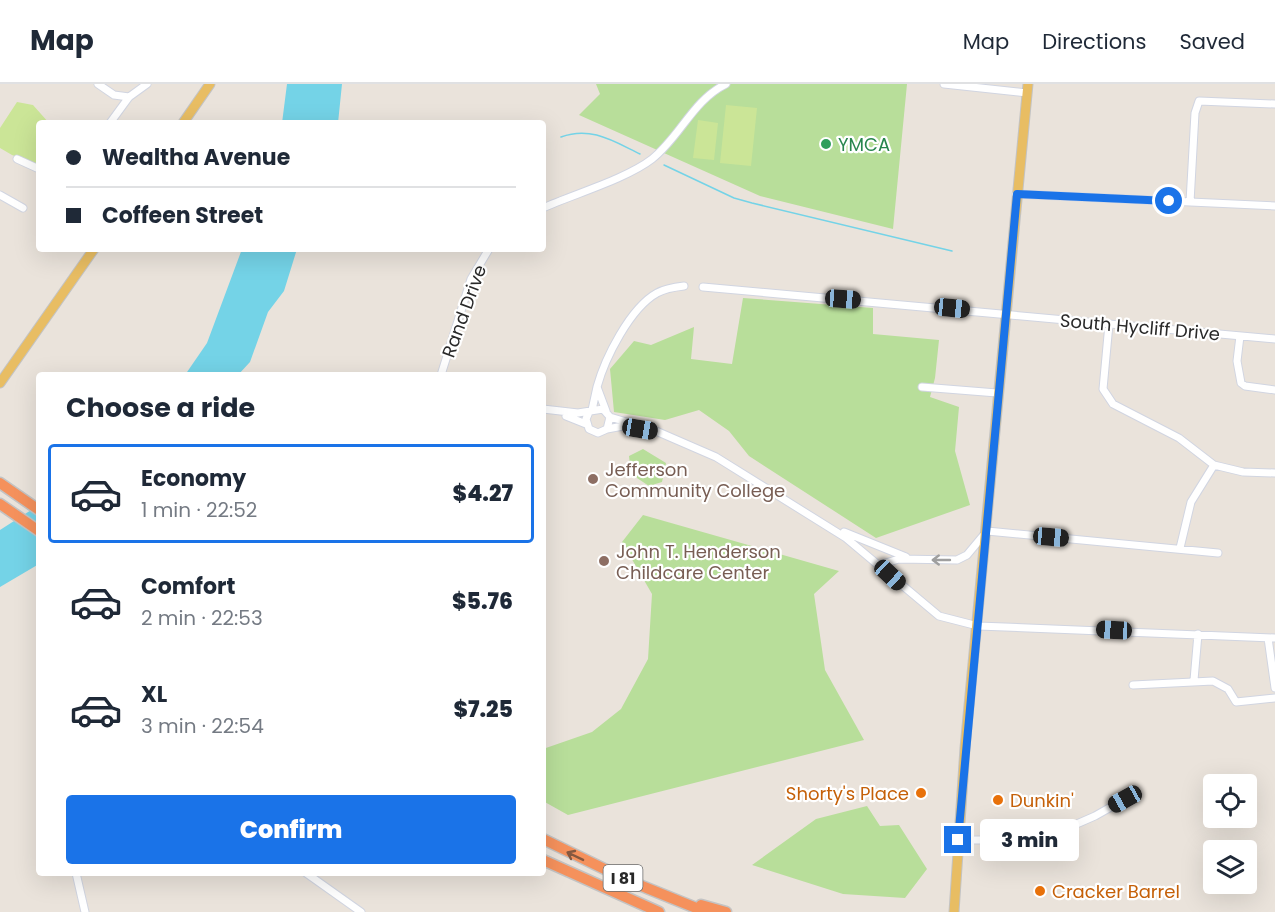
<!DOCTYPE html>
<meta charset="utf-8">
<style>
body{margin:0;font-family:Poppins,sans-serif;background:#f2f2f3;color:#1f2937;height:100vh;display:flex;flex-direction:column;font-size:22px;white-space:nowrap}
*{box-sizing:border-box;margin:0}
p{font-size:20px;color:#747a83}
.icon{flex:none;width:33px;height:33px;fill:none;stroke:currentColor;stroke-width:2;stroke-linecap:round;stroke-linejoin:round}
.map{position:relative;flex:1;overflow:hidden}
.side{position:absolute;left:36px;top:288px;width:510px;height:504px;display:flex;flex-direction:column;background:#fff;border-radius:6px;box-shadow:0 6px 24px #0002}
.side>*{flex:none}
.banner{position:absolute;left:36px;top:36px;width:510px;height:132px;border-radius:6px;box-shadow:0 6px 24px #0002;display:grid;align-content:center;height:132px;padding:0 30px;background:#fff}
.controls{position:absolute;left:1203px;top:690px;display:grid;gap:12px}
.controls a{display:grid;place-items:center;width:54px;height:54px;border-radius:6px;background:#fff;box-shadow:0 6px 24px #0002;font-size:30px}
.end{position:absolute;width:27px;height:27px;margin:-14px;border:8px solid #1a73e8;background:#fff;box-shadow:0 0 0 3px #fff}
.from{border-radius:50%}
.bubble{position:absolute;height:42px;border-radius:6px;background:#fff;box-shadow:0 6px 24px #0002;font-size:20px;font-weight:800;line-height:42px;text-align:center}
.car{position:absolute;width:18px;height:36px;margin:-18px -9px;border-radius:8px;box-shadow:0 0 4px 2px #0007;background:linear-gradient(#222 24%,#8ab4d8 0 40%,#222 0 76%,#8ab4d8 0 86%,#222 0)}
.banner b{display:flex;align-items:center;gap:21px;height:57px;font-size:22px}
.banner b+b{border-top:2px solid #e0e1e3}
.banner i{width:15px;height:15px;background:#1f2937}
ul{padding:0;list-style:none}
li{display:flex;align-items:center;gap:18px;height:99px;margin:0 12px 9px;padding:0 18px;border:3px solid transparent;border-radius:6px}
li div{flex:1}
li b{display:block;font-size:22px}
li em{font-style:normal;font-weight:800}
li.selected{border-color:#1a73e8}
li>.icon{width:54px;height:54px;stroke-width:1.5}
h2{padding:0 30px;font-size:27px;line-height:72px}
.action{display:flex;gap:12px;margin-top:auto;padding:12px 30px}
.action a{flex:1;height:69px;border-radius:6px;background:#1a73e8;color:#fff;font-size:24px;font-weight:800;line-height:69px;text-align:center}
header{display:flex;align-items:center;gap:36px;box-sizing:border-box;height:84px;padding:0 30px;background:#fff;border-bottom:2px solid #e0e1e3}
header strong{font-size:28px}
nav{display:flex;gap:33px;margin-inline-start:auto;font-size:21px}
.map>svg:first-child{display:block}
.green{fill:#b8de9a}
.pitch{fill:#cbe597}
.water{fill:#74d3e7}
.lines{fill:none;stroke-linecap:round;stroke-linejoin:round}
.stream{stroke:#74d3e7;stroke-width:1.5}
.minor-casing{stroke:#d1d5e1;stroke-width:9}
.major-casing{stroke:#c3c3c3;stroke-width:11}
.highway-casing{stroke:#c3c3c3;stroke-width:13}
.minor{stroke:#fff;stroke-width:7}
.major{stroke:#e8bd63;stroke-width:9}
.highway{stroke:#f5915c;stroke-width:10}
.oneway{stroke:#9f9f9f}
.oneway2{stroke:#855840}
.route{stroke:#1a73e8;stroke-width:8}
.leisure-dot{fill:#2e9e5b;stroke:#fff;stroke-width:2}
.education-dot{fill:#8d6e63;stroke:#fff;stroke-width:2}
.food-dot{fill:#e8710a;stroke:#fff;stroke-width:2}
.labels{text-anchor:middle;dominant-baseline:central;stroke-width:4.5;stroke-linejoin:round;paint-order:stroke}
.shield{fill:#fff;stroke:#696969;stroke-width:1.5}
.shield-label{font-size:16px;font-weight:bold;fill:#292929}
.leisure-label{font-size:18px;fill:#27864d;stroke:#fff;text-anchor:start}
.street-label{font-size:18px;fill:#292929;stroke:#fff}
.education-label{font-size:18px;fill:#785e54;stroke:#fff;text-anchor:start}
.food-label{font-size:18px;fill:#c56008;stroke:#fff;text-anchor:start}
</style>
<header>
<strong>Map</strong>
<nav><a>Map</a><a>Directions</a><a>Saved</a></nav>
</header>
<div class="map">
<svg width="1275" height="828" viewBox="0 0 1275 828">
<rect width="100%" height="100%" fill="#eae3db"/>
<path class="green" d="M596,0H907L893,145L760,112L579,31L600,10Z
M743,214L873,224V250L939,256L935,294L930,313L959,323L955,367L970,421L876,454L749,372L729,347L699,326L665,336L614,328L610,285L634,257L651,261L694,243L691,275L732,280Z
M643,365L666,379L662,398L649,402L631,390L629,372Z
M643,431L839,487L814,510L825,586L864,656L568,731L543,717V665L592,648L621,625L648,575L652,510L622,458Z
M867,722L880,742L899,741L927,785L905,814L843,810L752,781L816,735Z"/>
<path class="pitch" d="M17,18L33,21L49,39H39V81L12,71L0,64V44Z
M726,21L757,24L751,82L720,79Z
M698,36L718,39L714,76L693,74Z"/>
<path class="water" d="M287,0H342L338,39H282Z
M242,165H297L284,207L268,228L250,278L238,291H185L207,259Z
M39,421V480L0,503V446Z"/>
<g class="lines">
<path class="stream" d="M561,53C591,42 613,57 640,70
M664,81L734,114L752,119L952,167"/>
<g class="minor-casing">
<path id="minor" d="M98,0L114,11L129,13
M944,0L1027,9
M110,39L129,13L147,0
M17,75L39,85
M1016,110L1275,122
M0,111L23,124
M1190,118L1195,29L1199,17L1275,20
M543,124C574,110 626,95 652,75C680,53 693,16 726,0
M703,203L1275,255
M1109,240L1103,305L1113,320L1179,354L1214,381L1243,388L1275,389
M1240,252L1237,277L1241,299L1245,302L1275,306
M441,291L471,195L489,165
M597,303C605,274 630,224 657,209C666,204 675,203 684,202
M922,303L997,309
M543,325L578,329L603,325L610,333L607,345L598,349L589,345L586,335L589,328
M592,326L597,303L606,327
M566,332L586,340
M607,345L623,342L656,347L610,333
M656,347L716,373L846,454L939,532L978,542L1275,554
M844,448L906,473
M1180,464L1191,418L1214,381
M879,481L899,475L957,476L967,471L987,447L1218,469
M1268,554L1275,604
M1194,596L1198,550
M1133,601L1213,597L1228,605L1236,618L1275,614
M958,756H1040L1095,732L1125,715
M76,789L85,828
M306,789L361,828"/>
</g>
<g class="major-casing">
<path id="major" d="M183,39L210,0
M0,299L94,165
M954,828L965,664L1028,0"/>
</g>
<g class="highway-casing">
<path id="highway" d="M0,399L39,426
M0,420L39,447
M543,755L627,796L706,828
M543,776L659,828
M701,821L726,828"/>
</g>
<use href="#minor" class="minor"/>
<use href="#major" class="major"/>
<use href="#highway" class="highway"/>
</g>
<defs><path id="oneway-shaft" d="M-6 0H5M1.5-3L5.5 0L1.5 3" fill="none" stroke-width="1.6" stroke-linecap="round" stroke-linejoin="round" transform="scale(1.5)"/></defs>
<use class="oneway" href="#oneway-shaft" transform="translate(941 476) rotate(-180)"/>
<use class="oneway2" href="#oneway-shaft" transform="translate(575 772) rotate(-154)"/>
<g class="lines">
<path class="route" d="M958,756L1017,110L1169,117"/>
</g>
<circle class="leisure-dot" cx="826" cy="60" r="6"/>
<g class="education-dot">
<circle cx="593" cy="395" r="6"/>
<circle cx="604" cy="477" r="6"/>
</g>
<g class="food-dot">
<circle cx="921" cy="709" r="6"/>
<circle cx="998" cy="716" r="6"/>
<circle cx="1040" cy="807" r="6"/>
</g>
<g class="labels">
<rect class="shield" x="603.5" y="781" width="39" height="26" rx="4.5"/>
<g class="shield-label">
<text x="623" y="794">I 81</text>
</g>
<g class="leisure-label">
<text x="838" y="60">YMCA</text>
</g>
<g class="street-label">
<text transform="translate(464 227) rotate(-70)">Rand Drive</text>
<text transform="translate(1140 243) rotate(5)">South Hycliff Drive</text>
</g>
<g class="education-label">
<text x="605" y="385">Jefferson<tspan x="605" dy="21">Community College</tspan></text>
<text x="616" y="467">John T. Henderson<tspan x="616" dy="21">Childcare Center</tspan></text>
</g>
<g class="food-label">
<text x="909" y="709" text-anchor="end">Shorty's Place</text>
<text x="1010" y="716">Dunkin'</text>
<text x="1052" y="807">Cracker Barrel</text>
</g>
</g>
</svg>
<div class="controls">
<a><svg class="icon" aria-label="locate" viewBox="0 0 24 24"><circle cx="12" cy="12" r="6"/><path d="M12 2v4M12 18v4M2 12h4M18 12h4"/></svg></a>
<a><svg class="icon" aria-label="layers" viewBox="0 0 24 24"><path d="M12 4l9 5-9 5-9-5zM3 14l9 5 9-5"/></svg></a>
</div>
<i class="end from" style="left:1169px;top:117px"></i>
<i class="end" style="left:958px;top:756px"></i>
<div class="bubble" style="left:980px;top:735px;width:99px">3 min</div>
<i class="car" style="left:843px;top:215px;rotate:94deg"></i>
<i class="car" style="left:952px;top:224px;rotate:96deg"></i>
<i class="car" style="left:640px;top:345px;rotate:100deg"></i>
<i class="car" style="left:1051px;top:453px;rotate:95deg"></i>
<i class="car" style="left:890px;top:491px;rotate:133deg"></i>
<i class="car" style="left:1114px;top:546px;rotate:273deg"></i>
<i class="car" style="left:1125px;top:715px;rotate:241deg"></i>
<div class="banner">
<b><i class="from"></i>Wealtha Avenue</b>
<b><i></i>Coffeen Street</b>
</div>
<section class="side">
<h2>Choose a ride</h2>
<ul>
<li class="selected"><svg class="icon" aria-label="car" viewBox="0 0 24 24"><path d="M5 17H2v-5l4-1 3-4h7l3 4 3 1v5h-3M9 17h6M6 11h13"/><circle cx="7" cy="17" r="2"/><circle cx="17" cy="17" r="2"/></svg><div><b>Economy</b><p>1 min · 22:52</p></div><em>$4.27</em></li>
<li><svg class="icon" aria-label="car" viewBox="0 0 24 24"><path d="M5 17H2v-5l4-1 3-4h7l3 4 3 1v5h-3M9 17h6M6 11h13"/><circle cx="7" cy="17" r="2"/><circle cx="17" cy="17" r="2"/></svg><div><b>Comfort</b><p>2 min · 22:53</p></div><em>$5.76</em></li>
<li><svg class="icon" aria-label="car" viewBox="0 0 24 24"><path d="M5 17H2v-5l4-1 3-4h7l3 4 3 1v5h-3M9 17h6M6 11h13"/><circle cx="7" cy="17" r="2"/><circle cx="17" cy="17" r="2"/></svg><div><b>XL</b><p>3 min · 22:54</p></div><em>$7.25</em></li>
</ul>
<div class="action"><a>Confirm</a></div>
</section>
</div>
